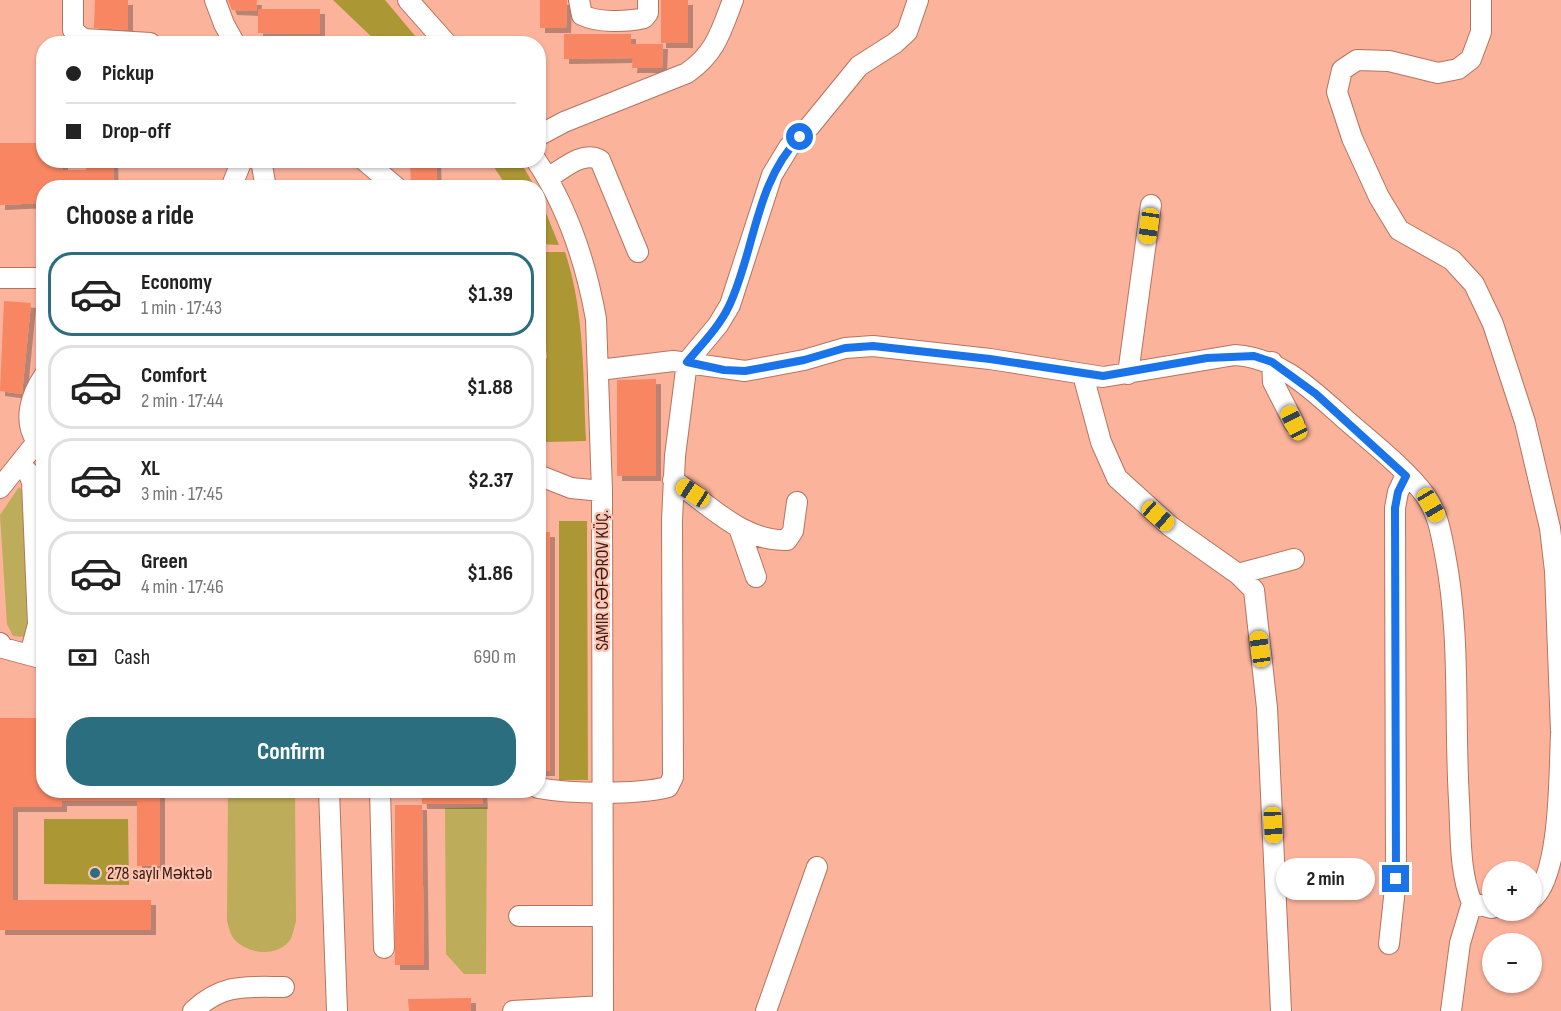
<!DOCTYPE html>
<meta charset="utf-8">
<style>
body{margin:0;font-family:"Sofia Sans Condensed",sans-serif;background:#f2f2f2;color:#222;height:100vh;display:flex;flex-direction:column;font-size:22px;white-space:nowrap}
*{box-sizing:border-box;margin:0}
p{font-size:20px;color:#767676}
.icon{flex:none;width:33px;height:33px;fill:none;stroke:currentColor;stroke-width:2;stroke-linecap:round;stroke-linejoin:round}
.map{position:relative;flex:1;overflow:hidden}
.panel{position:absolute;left:36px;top:180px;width:510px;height:618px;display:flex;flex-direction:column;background:#fff;border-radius:24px;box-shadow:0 2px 4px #0004}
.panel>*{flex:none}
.top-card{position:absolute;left:36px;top:36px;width:510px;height:132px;border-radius:24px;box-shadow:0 2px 4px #0004;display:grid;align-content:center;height:132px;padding:0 30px;background:#fff}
.buttons{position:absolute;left:1482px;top:861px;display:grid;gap:12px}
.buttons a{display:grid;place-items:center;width:60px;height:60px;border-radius:50%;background:#fff;box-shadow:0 2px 4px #0004;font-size:30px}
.end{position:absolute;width:27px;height:27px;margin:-14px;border:8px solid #1a73e8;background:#fff;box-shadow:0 0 0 3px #fff}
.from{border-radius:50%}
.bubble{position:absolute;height:42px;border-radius:21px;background:#fff;box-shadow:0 2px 4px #0004;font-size:20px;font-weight:700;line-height:42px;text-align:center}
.car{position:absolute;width:18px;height:36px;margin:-18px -9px;border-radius:8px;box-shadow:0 0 4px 2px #0007;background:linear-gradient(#f5c518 24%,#345 0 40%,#f5c518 0 76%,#345 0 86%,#f5c518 0)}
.top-card b{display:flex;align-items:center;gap:21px;height:57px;font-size:22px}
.top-card b+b{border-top:2px solid #e0e0e0}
.top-card i{width:15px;height:15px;background:#222}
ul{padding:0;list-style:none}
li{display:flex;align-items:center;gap:18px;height:84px;margin:0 12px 9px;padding:0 18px;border:3px solid #e0e0e0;border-radius:24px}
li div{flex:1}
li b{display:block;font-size:22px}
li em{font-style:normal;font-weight:700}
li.on{border-color:#2b6e7f}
li>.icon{width:54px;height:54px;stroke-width:1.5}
h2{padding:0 30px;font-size:27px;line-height:72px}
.pay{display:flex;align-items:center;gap:15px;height:66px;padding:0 30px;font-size:22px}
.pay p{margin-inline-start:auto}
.button{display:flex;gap:12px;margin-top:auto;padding:12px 30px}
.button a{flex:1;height:69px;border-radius:24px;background:#2b6e7f;color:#fff;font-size:24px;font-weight:700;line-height:69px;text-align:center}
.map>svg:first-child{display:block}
.green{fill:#bdac59}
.forest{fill:#ab9734}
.building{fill:#f88662;filter:url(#shadow)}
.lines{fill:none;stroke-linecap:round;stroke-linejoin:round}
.minor-casing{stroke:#b7735e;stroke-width:22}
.minor{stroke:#fff;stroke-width:20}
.route{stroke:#1a73e8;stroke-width:8}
.poi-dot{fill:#2b6e7f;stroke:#ffc4b1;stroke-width:2}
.labels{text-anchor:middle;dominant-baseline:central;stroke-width:4.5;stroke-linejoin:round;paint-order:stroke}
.street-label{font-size:18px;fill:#371c14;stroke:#ffc4b1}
.poi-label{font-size:18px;fill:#371c14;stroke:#ffc4b1;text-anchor:start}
</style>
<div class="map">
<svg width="1561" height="1011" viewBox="0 0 1561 1011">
<defs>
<filter id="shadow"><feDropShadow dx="5" dy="5" stdDeviation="0" flood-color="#0004"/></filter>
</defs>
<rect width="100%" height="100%" fill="#fbb39c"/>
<path class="green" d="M19,487L26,496L29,629L25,637L13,636L7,624L0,515Z
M228,791H295L296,922C294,927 293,936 290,940C277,958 247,954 234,939C230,934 229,927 227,921Z
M487,807L486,974H464L446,954L445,808Z"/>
<path class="forest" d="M333,0H385L421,43H378Z
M490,161H520L535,187H507Z
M539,196L559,245L539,244Z
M539,252H565C585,312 583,378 586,441L546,442L545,429L538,418L539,373L547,357L539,303Z
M559,521H587L588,780H559Z
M44,819H128L129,885L44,884Z"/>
<path class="building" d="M95,0H128V30L94,28Z
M228,0H257L256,11L232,10Z
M540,0H567L566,28H540Z
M661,0H688V43H661Z
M258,9H320V34L258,33Z
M564,34H631V44H663L662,68H632L633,58L564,59Z
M0,143H44V160H63V170H86V160H113L114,188H44V203L0,205Z
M410,160H436L437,185L411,186Z
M4,301L31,303L22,394L0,391Z
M656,379V476H617V380Z
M538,532H550V771H538Z
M0,718H44V790H160V866H137V801H62V807H13V900H151V930H0Z
M421,790H482L483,804H422Z
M395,805H422L424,965H395Z
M471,998V1011H409L408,999Z"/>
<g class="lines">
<g class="minor-casing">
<path id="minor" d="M73,0V30L83,39L150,43
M215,0L224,24L235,44
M408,0L447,44
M579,0L582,15C598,23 627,22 644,18L648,13V0
M1481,0V32L1471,59L1458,69L1438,73L1389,61L1357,60L1342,70L1337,92L1352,138L1379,197L1399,230L1452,260L1474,284L1493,324L1525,422L1550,528L1555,571L1561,731
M538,136L564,122L687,73C716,53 721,31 733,0
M261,160L266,188
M364,160L397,188
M536,160C568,208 586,263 596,319L602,491L603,1011
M548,178C563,169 583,150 600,160L638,252
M231,188L242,160
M0,278H44
M1272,362L1273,382L1294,423
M599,370L673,361L745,371L804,360L845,348L873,346L990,359L1103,377L1235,355C1281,358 1312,390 1346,420C1369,440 1408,471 1425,495C1438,513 1441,533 1445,554C1461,636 1454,718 1459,800C1461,834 1459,871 1472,903L1492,908
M1128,374L1151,205
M1083,375L1101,442L1117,478L1170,526L1238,574L1254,590L1267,708L1281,1011
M36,440C23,420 31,395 44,376
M19,465L28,472L32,482L38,624L30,655
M538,475L571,488L602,491
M673,480C708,503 742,542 787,540L793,531L797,502
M0,488L44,433
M739,528L756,577
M1238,574L1294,559
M0,643L3,648L44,659
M538,788C571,794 636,795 668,787L673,777L672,521L675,456L687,362L718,325L730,305L772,175L789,147L810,126L859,66L895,43L907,32L918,0
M329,790L337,1011
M380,790L384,948
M1532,899C1561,876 1559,774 1561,734
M519,916H601
M1389,944L1396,879L1395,508L1398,492L1406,475
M193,1011C223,983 245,987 284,987
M513,1011L603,1006
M766,1011L817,867
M1451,1011L1460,943L1472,903"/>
</g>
<use href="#minor" class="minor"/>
</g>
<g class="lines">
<path class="route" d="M800,137C755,182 755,251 729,306C719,327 702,344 687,362L724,370L745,371L804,360L845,348L873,346L990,359L1103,376L1207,358L1254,356L1272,362L1316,394L1406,476L1398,492L1395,508L1396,879"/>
</g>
<circle class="poi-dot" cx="95" cy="873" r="6"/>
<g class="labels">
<g class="street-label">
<text transform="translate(602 580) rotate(-90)">SAMIR CƏFƏROV KÜÇ.</text>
</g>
<g class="poi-label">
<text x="107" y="873">278 saylı Məktəb</text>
</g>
</g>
</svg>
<div class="buttons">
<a>+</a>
<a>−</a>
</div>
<i class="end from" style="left:800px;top:137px"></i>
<i class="end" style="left:1396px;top:879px"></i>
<div class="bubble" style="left:1276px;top:858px;width:99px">2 min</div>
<i class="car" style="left:1149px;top:226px;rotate:188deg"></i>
<i class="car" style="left:1294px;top:423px;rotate:333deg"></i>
<i class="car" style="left:693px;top:493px;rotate:303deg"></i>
<i class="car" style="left:1431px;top:505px;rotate:150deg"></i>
<i class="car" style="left:1158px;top:516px;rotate:131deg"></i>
<i class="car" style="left:1260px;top:649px;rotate:352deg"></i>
<i class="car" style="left:1273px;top:825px;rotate:177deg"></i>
<div class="top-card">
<b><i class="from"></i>Pickup</b>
<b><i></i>Drop-off</b>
</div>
<section class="panel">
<h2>Choose a ride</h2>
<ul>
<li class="on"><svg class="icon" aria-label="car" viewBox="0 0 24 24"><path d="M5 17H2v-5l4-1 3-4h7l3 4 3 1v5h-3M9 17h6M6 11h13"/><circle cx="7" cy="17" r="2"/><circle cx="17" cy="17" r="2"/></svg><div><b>Economy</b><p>1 min · 17:43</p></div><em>$1.39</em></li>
<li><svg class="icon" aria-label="car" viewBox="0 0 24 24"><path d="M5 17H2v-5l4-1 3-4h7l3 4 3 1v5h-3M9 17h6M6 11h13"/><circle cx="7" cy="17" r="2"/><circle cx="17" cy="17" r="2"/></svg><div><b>Comfort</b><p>2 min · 17:44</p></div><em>$1.88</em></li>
<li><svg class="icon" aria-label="car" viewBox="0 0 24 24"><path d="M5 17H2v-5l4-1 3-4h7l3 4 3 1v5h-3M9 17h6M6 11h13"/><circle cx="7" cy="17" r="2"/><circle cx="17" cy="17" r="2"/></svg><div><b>XL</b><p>3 min · 17:45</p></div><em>$2.37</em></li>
<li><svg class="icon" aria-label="car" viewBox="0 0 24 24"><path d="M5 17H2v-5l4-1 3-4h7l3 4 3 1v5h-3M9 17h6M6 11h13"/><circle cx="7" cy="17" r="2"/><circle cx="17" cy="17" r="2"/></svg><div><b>Green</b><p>4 min · 17:46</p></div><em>$1.86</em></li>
</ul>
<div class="pay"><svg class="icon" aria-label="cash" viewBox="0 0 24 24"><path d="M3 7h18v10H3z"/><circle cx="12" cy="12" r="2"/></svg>Cash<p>690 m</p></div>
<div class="button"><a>Confirm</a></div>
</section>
</div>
